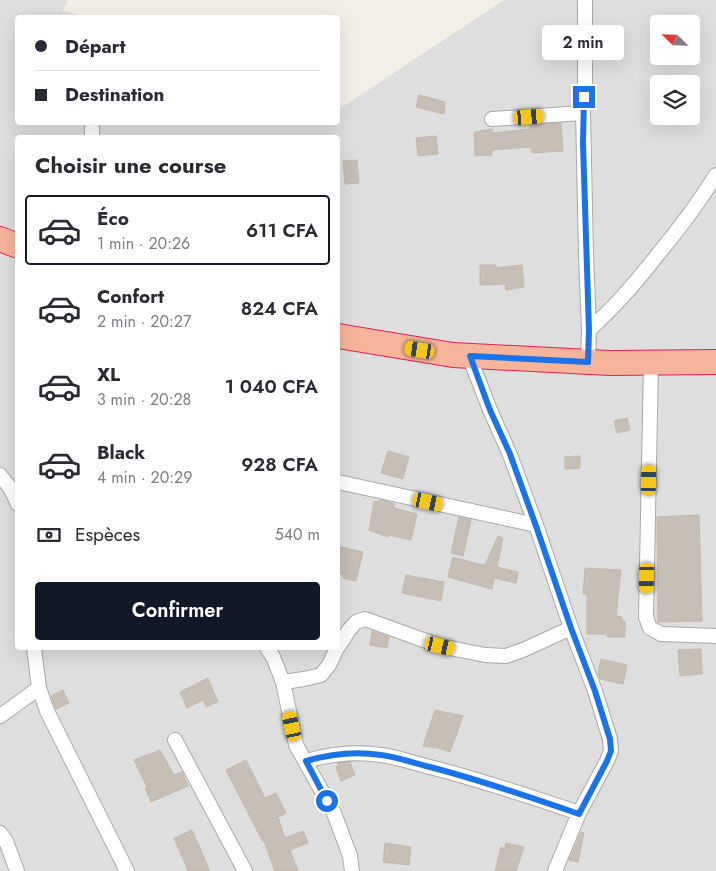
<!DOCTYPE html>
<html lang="fr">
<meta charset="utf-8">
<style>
body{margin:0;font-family:Jost,sans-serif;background:#f7f7f7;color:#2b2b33;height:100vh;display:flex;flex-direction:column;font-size:19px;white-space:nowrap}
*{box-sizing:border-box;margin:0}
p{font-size:16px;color:#7c7c81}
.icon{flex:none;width:28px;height:28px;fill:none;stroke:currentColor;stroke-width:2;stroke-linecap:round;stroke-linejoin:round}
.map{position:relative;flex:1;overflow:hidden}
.details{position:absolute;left:15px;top:135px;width:325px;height:515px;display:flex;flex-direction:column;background:#fff;border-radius:5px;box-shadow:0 5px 20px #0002}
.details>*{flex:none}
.guide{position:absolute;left:15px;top:15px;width:325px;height:110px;border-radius:5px;box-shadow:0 5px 20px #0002;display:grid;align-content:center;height:110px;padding:0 20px;background:#fff}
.needle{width:32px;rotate:293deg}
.controls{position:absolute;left:650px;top:15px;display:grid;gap:10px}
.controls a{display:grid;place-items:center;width:50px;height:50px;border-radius:5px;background:#fff;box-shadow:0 5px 20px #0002;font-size:25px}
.end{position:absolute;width:22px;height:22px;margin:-11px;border:6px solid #1a73e8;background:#fff;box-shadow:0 0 0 2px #fff}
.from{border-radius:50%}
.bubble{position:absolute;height:35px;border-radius:5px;background:#fff;box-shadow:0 5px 20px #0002;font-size:16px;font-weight:600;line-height:35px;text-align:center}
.car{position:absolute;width:15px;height:30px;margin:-15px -8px;border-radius:6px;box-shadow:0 0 4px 1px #0007;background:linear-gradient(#f5c518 24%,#345 0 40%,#f5c518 0 76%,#345 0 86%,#f5c518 0)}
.guide b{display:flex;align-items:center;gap:18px;height:48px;font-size:19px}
.guide b+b{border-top:1px solid #e1e1e2}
.guide i{width:12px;height:12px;background:#2b2b33}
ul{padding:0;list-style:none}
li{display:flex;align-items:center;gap:15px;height:70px;margin:0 10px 8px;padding:0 10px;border:2px solid transparent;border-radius:5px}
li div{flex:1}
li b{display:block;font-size:19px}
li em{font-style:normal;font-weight:600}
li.on{border-color:#111827}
li>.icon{width:45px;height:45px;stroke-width:1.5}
h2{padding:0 20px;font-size:22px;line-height:60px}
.pay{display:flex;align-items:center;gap:12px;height:55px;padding:0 20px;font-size:19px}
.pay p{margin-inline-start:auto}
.cta{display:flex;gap:10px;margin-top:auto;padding:10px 20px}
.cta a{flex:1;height:58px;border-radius:5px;background:#111827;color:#fff;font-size:20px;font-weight:600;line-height:58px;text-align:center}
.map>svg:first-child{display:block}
.residential{fill:#dfdede;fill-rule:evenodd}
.building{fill:#c7beb6;stroke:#c5b7a9}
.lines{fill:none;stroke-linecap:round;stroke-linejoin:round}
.minor-casing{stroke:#a8a8a8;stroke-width:16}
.trunk-casing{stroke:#e61e56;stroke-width:26}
.minor{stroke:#fff;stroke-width:14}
.trunk{stroke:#f6b49b;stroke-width:24}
.route{stroke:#1a73e8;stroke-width:6}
</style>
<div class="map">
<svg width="716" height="871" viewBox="0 0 716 871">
<rect width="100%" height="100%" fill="#f2efe7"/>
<path class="residential" d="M0,0H68L63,10L82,17L18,18V122H338V110L504,0H716V871H0ZM659,24H691V56H659ZM659,84H691V116H659ZM18,138H338V648H18Z"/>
<path class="building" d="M419,95L445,102L444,114L416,107Z
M561,123L563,151L532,153L531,147L492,150V155L475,156L474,132L492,129L493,133L530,129V125Z
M436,136L438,154L418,156L416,138Z
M357,160L359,183L345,184L343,161Z
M480,265H496V268L522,265L524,287L506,290L505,284L480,285Z
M627,418L630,430L617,433L614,421Z
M388,451L409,457L403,479L381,473Z
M580,456V468L565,469V457Z
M382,500L394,504V508L417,514L411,540L389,535L388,537L369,530L374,502Z
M699,515L702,621L658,622L657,517Z
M459,517L471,520L463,556L451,553Z
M498,536L503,538L497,567L518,572L516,583L494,578L492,589L448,577L453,557L481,565V564L485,565Z
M338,546L363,552L356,581L343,578V575L338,573Z
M585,568L621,570L616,616L622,617V621H625V637H608L607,634H587V594H583Z
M406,575L444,582L441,601L402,593Z
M372,631L389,637L387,648L370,645Z
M701,649L702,674L680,676L678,650Z
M601,659L627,665L623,684L600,679L598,673Z
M208,678L218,702L206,707L203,700L187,708L180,692Z
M63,690L69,703L56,709L51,696Z
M435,710L463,716L450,752L438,748L423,746Z
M160,750L174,775L182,772L188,786L151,802L145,788L147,787L134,760Z
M246,760L265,798L276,793L286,813L278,817L285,838L303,831L308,843L290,850L298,871H275L264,841L263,842L226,770Z
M350,762L355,775L341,781L336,767L339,766L337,763Z
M192,830L210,871H188L174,838Z
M581,832L584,833L578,862L569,860Z
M385,843L411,847L409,865L383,862Z
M506,843L524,847L516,871H495L501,847L505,849Z"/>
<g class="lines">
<g class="minor-casing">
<path id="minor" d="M583,113L585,81V0
M492,119L583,113L586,255L589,330L588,362
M92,128V138
M589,330C615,307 638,280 659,253C680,228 699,202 716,175
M469,356L490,410L510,455L536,525L571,628L595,691L610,739L611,751L607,761L579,813L555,871
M651,363L646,617L650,628L661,634L716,636
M0,475L11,489L18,504
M338,482L536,525
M338,647L349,630L356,622L365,619L440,646L485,655L506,656L523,650L571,628
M34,648L39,688L47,711L127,871
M267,648L273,657L283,682L296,745L334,813L350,856L352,871
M283,682L304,679L321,675L329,665L337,648
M0,716L39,688
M175,740L245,871
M306,761C330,754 356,751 381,755C396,757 411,762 426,766C478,779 529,796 579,813
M0,833L6,841L17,871"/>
</g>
<g class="trunk-casing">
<path id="trunk" d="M0,239L18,246
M338,336L453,355L610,363L716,362"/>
</g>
<use href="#minor" class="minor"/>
<use href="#trunk" class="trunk"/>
</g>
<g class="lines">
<path class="route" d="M327,801L306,761C330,754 356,751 381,755C397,757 414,763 430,767C480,780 530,797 579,814L607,761L611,751L610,739L595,691L571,628L536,526L510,454L490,410L470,356L588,362L589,330L583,143L584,97"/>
</g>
</svg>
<div class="controls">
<a><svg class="needle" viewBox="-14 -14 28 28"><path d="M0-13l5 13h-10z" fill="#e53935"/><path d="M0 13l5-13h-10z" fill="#7c7c81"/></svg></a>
<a><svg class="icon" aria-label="layers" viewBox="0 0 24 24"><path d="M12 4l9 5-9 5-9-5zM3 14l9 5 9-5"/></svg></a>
</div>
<i class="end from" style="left:327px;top:801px"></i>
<i class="end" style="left:584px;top:97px"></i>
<div class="bubble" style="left:542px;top:25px;width:82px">2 min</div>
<i class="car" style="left:529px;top:117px;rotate:86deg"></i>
<i class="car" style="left:420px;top:350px;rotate:279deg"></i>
<i class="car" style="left:649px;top:480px;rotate:1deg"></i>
<i class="car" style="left:428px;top:502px;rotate:102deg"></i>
<i class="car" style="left:647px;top:578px;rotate:181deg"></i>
<i class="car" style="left:440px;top:646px;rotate:103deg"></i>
<i class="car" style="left:292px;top:726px;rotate:348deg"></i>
<div class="guide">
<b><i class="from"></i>Départ</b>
<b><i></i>Destination</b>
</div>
<section class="details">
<h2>Choisir une course</h2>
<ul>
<li class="on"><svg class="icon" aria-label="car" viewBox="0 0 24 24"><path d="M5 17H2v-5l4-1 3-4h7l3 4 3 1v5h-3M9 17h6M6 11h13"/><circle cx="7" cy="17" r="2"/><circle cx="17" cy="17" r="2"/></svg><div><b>Éco</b><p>1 min · 20:26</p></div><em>611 CFA</em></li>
<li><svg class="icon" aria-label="car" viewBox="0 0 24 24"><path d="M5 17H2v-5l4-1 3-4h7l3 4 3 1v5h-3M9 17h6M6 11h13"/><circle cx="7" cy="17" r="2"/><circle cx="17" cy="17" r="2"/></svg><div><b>Confort</b><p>2 min · 20:27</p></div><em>824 CFA</em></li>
<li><svg class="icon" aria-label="car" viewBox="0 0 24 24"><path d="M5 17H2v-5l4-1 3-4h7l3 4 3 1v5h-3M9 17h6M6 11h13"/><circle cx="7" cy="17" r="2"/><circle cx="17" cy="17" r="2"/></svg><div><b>XL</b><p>3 min · 20:28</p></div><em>1 040 CFA</em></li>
<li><svg class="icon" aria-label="car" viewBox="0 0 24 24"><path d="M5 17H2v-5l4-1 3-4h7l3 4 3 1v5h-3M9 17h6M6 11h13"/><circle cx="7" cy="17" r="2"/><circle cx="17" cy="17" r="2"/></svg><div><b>Black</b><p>4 min · 20:29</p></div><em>928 CFA</em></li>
</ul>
<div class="pay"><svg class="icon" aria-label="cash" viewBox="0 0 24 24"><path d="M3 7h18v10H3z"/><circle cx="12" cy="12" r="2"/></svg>Espèces<p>540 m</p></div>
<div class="cta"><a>Confirmer</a></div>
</section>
</div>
